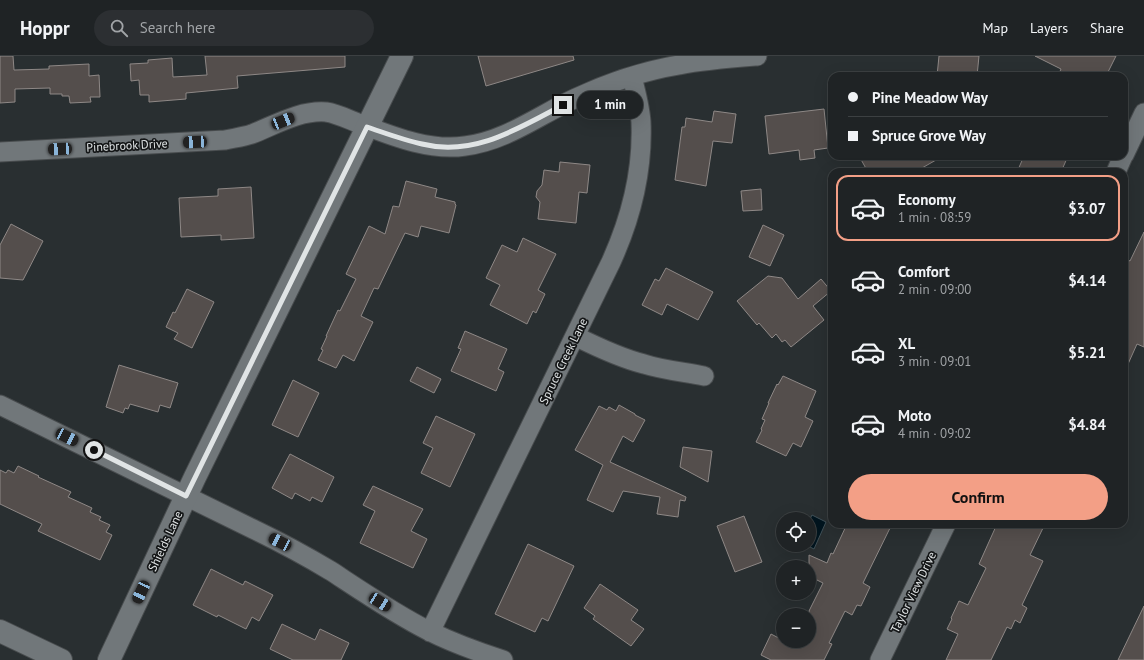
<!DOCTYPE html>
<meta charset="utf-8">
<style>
body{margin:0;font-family:"PT Sans",sans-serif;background:#2c2f32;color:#f1f3f6;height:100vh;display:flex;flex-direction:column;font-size:15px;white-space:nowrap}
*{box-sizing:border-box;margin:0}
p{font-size:13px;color:#a1a4a7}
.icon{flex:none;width:22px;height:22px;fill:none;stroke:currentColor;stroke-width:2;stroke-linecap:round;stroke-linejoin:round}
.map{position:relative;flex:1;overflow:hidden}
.details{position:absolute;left:828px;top:112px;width:300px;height:360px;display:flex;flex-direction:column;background:#1f2325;border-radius:12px;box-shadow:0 4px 16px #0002,0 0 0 1px #3c4042}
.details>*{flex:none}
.guide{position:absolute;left:828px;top:16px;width:300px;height:88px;border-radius:12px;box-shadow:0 4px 16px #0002,0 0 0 1px #3c4042;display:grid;align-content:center;height:88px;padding:0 20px;background:#1f2325}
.buttons{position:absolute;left:776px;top:456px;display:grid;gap:8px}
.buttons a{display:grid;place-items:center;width:40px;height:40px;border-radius:50%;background:#1f2325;box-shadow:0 4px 16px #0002,0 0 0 1px #3c4042;font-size:20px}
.end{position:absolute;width:18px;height:18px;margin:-9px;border:5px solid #e0e4e5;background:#111;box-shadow:0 0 0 2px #111}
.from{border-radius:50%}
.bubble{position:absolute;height:28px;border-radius:14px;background:#1f2325;box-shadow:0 4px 16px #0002,0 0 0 1px #3c4042;font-size:13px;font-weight:600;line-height:28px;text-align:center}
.car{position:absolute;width:12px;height:24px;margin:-12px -6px;border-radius:5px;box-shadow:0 0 3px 1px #0007;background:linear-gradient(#222 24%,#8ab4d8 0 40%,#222 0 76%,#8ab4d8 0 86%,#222 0)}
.guide b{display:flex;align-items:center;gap:14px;height:38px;font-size:15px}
.guide b+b{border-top:1px solid #3c4042}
.guide i{width:10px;height:10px;background:#f1f3f6}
ul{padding:7px 0 0;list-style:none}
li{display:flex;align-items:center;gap:12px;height:66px;margin:0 8px 6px;padding:0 12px;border:2px solid transparent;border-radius:12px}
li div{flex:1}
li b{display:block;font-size:15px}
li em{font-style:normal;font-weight:600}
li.selected{border-color:#f39f86}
li>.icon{width:36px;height:36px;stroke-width:1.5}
.action{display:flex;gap:8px;margin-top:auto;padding:8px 20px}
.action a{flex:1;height:46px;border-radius:24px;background:#f39f86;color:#111;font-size:16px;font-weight:600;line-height:46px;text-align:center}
header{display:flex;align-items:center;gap:24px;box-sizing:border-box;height:56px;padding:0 20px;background:#1f2325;border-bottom:1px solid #3c4042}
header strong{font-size:19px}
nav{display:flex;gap:22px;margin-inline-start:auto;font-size:14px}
.search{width:280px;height:36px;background:#2c2f32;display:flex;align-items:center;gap:10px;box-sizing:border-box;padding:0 14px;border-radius:22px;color:#a1a4a7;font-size:15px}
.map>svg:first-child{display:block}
.water{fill:#00151f;stroke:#43535a}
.building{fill:#544e4c;stroke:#8e8886}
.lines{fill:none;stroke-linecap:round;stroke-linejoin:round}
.street-casing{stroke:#484c4e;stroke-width:21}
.secondary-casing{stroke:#484c4e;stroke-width:24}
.street{stroke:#71777a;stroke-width:19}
.secondary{stroke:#71777a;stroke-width:22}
.route{stroke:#e0e4e5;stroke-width:5}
.labels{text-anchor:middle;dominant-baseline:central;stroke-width:3.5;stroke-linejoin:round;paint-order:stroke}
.street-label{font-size:12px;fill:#e0e4e5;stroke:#141617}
</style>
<header>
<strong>Hoppr</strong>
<div class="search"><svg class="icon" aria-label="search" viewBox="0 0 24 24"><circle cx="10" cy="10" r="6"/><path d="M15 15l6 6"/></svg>Search here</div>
<nav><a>Map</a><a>Layers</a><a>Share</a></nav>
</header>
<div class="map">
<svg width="1144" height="604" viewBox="0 0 1144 604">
<rect width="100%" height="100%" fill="#292f31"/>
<path class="water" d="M812,459L826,466L814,493L806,489H809V465Z"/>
<path class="building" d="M0,0H13L14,14L49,13V10L89,8V20L99,19L100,41H90L91,46L70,47L69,40H62V38H50V32L15,33V46L0,47Z
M205,0H345V11L237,20L238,32L186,37V43L149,46V39H140L139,24L131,25L130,8L148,7V4L172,2L173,21L207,19Z
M478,0H573L574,4L486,30Z
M939,0H979L977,20H937Z
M1035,0H1116L1106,20H1058L1061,13Z
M824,53L828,92L814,94L815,102L800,104L799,94L769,98L765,60Z
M714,55L736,58L732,87L713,85L706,130L675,124L682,71H685L686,62L712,66Z
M859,100H943L915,116H868Z
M1024,100H1068L1061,116H1017Z
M560,106L590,109L587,137L579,136L576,167L538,163L540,146L536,141L537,135L542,129L544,114L559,116Z
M406,125L437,133L435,141L455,146V148L456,149L449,177L421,170L418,181L405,177L378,233L374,232L361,260L373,266L354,305L343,299L336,312L318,304L323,294L321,293L327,280H326L338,254L340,255L356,223L346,218L369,170L385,178L393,150L399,151Z
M251,131L254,182L221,184V179L181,181L179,142L218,140V133Z
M761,133L762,154L743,155L741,135Z
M11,168L43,185L23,224L0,222V189Z
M763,169L784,179L770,210L749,201Z
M1144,176V291L1137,288L1124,317V202L1130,205Z
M523,182L556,198L538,234L545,238L536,257L533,255L527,268L490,249L500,229L486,222L502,189L517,196Z
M666,212L713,236L698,264L667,248L662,259L642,249L655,223L659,225Z
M768,220L782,222L798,243L821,223L831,235L813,250L824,264L791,291L785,284L782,286L776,278L772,282L759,267L757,269L737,245Z
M187,233L214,246L192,292L174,283L178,277L166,271L173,256L175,257Z
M465,275L507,293L498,313L504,316L496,335L451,315L461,293L458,292Z
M119,309L178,327L170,352L160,349L158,356L130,348L128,353L125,352L123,357L106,351Z
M417,311L441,323L434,337L410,325Z
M783,320L816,335L805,361L813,365L801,391L793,387L786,400L756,386L762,374L761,373L765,364L762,363L769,347H768L777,328L778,329Z
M293,324L319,337L298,381L272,369Z
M619,349L635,358V359L645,364L633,386L623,380L610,406L686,441L685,445L680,444L678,461L657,458L660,441L623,435L613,456L587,444L603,409L575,394L599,350L607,354L609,351L616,355Z
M436,360L475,378L450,431L421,417L433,392L423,387Z
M683,391L712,395L708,426L680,411Z
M290,398L334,421L322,446L312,441L310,445L295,437L292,443L272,432Z
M18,410L39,420L38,421L71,436L68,441L92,452L90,456L101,461L99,464L110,469L106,476L112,479L100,504L38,475L42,468L0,448V414L6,417L8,414L14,417Z
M373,430L423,453L411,475L427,483L413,512L360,487L375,455L363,449Z
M744,460L762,506L735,516L717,470Z
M847,468H892L863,527L870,531L861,550L857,549L852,559L845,555L829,587L832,588L824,604H771L761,599L771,578L794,590L796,585H809V555L823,527L809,520V499L827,507L831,497L833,498Z
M997,468H1035L1043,472L1030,499L1043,505L1022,549L1027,552L1020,567L1015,564L1011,573L1007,571L991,604H946L958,578L947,573L952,563L951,562L959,545L968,549L986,512L979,508Z
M528,488L574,510L548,565L542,562L535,576L495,558Z
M211,513L243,529L245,525L273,539L259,565L252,561L246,573L218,559L217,561L193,549Z
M600,528L638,554L631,564L644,573L631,590L593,563L595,560L584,552Z
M1144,550V604H1118Z
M282,568L315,584L320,573L349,587L341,604H293L270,593Z"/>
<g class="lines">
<g class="street-casing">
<path id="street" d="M0,96L225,84C234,82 243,81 252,78C275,69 300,54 326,56C340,58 353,66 366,70C397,82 432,95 465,90C506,85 539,59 576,42C608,27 643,15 679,9C704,4 731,2 757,0
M1124,99L1144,57
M1116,116L1123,100
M575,280C597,291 620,302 644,308C663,314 684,316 704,320
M0,349L253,473C280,486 306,500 331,515C363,536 395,558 429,575C453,587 478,596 503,604
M430,576L611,206C631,162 643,115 641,66C640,51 636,36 632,21
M880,604L946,468"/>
</g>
<g class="secondary-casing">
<path id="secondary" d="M0,575L61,604
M109,604L195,421L402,0"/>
</g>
<use href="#street" class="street"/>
<use href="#secondary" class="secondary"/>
</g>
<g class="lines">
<path class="route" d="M94,394L186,440L367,71C385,77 403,84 422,88C474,101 519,72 563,49"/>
</g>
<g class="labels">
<g class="street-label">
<text transform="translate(127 89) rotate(-3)">Pinebrook Drive</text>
<text transform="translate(563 305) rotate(-64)">Spruce Creek Lane</text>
<text transform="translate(165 485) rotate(-65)">Shields Lane</text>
<text transform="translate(913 536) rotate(-64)">Taylor View Drive</text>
</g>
</g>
</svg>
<div class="buttons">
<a><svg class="icon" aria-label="locate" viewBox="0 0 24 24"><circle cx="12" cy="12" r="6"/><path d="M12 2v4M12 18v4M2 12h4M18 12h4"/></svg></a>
<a>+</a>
<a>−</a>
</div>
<i class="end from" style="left:94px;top:394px"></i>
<i class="end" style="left:563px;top:49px"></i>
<div class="bubble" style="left:577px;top:35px;width:66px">1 min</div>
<i class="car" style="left:283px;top:65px;rotate:68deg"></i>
<i class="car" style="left:195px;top:86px;rotate:267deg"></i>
<i class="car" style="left:60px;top:93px;rotate:267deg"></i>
<i class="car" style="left:67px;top:381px;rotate:116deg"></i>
<i class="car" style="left:280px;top:486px;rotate:297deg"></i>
<i class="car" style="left:141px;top:536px;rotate:205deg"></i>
<i class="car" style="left:380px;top:546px;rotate:122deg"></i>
<div class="guide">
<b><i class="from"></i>Pine Meadow Way</b>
<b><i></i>Spruce Grove Way</b>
</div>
<section class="details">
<ul>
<li class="selected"><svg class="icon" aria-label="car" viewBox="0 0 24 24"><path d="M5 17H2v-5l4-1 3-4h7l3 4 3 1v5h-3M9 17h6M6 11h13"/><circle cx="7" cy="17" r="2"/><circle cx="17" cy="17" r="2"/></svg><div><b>Economy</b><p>1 min · 08:59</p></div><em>$3.07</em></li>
<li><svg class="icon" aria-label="car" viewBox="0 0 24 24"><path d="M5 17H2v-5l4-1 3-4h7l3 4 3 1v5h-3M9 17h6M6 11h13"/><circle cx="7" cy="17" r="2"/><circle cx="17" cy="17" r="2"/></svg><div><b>Comfort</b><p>2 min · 09:00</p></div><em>$4.14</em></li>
<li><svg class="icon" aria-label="car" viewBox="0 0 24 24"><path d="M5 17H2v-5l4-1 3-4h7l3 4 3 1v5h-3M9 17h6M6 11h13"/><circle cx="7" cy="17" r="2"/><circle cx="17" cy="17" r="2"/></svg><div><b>XL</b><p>3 min · 09:01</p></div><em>$5.21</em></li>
<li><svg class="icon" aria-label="car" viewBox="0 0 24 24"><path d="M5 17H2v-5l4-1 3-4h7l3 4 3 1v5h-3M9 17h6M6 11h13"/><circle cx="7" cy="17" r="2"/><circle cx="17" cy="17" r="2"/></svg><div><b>Moto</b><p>4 min · 09:02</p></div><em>$4.84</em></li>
</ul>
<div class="action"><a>Confirm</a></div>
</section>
</div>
